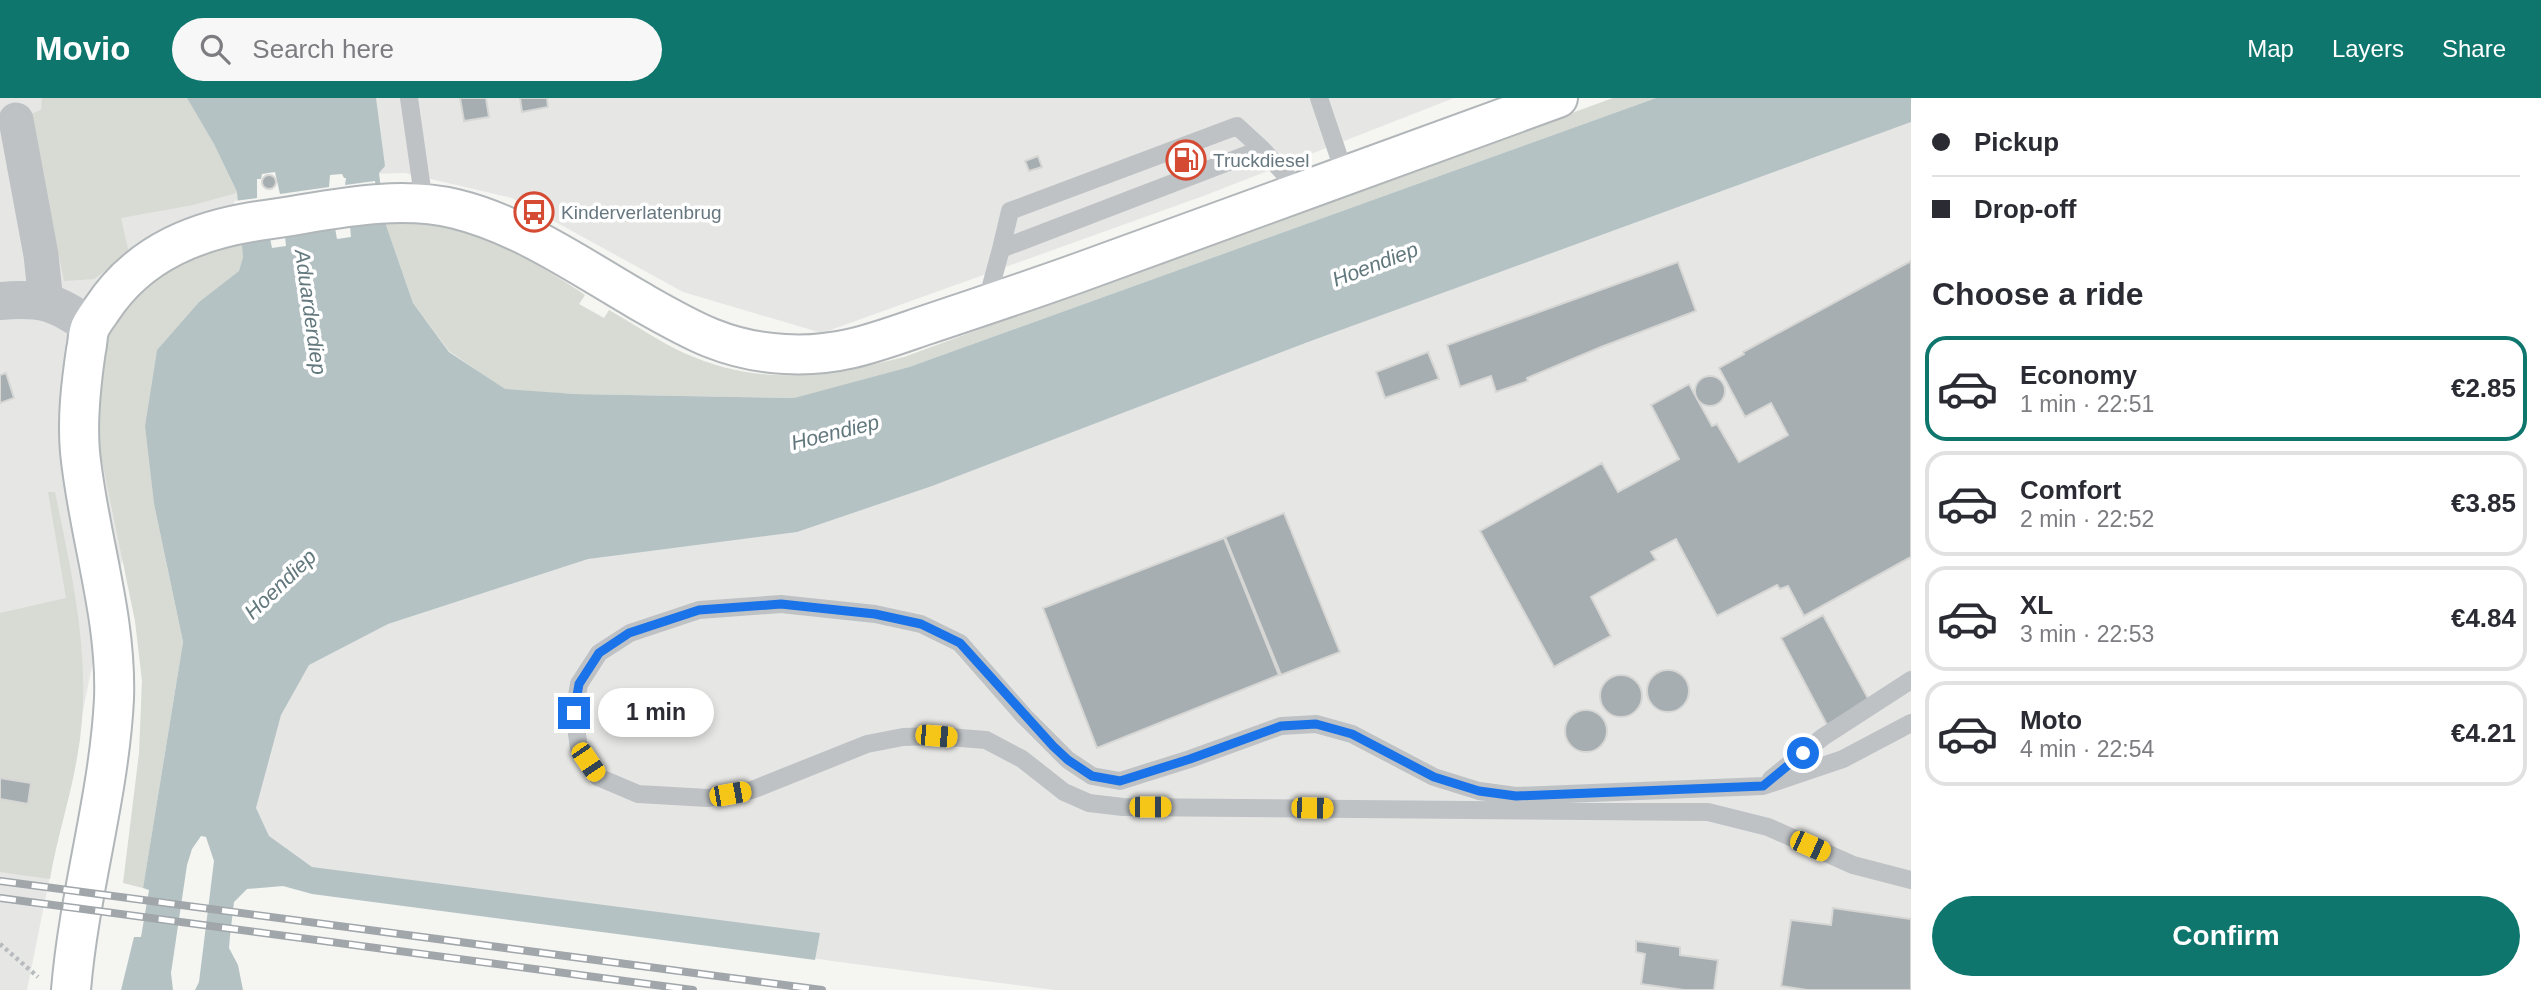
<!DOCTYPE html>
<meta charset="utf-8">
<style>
body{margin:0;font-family:Arial,sans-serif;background:#f7f7f7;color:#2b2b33;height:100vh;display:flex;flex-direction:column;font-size:26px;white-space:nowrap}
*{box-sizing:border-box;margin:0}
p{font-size:23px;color:#7c7c81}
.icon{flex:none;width:38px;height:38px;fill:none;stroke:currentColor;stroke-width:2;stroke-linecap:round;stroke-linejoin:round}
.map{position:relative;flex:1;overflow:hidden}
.drawer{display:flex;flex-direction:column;background:#fff;width:630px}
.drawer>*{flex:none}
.top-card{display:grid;align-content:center;height:154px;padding:0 21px;background:#fff}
.end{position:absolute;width:32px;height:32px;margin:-16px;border:9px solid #1a73e8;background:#fff;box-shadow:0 0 0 4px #fff}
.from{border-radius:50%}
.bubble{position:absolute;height:49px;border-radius:24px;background:#fff;box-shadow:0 4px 10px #0003;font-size:23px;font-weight:600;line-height:49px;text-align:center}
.car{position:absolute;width:21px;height:42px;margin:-21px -10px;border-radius:9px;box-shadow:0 0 5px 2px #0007;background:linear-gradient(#f5c518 24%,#345 0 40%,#f5c518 0 76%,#345 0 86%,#f5c518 0)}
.top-card b{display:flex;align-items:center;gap:24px;height:66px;font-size:26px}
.top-card b+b{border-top:2px solid #e1e1e2}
.top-card i{width:18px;height:18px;background:#2b2b33}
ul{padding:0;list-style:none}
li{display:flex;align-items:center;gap:21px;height:105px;margin:0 14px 10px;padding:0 7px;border:4px solid #e1e1e2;border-radius:21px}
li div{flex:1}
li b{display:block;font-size:26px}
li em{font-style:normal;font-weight:600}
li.active{border-color:#0f766e}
li>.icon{width:63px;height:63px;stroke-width:1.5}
h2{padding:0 21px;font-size:32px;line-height:84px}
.cta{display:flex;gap:14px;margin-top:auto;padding:14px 21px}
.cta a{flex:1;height:80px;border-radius:42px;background:#0f766e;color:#fff;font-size:28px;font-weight:600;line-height:80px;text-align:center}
header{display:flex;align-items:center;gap:42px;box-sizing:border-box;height:98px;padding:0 35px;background:#0f766e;color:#fff}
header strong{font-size:33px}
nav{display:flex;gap:38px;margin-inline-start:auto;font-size:24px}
.search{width:490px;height:63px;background:#f7f7f7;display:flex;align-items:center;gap:18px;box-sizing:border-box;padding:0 24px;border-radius:38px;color:#7c7c81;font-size:26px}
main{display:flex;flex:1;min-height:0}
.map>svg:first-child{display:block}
.built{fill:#e6e6e5}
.green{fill:#d7dbd3}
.water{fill:#b5c2c4}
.pier{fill:#f5f5f2}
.building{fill:#a6aeb2;stroke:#d6d6d4;stroke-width:2}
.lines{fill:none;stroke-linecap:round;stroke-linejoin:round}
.secondary-casing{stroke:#b1b6b9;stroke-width:42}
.path{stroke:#b8bbbd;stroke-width:4.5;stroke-dasharray:3.5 3.5;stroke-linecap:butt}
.service{stroke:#bec2c5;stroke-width:18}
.minor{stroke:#bec2c5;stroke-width:35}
.tertiary{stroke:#bec2c5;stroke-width:38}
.secondary{stroke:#fff;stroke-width:38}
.rail-casing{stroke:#a0a6aa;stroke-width:8}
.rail{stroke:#fff;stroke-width:5;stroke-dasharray:16;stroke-linecap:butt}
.route{stroke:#1a73e8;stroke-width:9}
.labels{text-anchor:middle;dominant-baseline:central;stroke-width:7;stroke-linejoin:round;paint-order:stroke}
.poi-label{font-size:19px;fill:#667780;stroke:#fff;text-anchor:start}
.water-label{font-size:21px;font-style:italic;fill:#62787d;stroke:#fff}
</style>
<header>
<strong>Movio</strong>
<div class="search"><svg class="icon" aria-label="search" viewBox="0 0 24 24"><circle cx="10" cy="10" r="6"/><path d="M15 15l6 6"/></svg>Search here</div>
<nav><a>Map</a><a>Layers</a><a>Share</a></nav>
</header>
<main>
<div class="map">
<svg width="1911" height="892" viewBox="0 0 1911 892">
<rect width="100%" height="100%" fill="#f5f5f2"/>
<path class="built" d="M0,0H1454L1206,97L822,235L683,194L512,100L405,75L291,78L105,503L27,892H0Z
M1911,22V892H1055L832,863L319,784L236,750L267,565L588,435Z"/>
<path class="green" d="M42,0H187L214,46L237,95L193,107L121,120L129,155L94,181L64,183L30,16L41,12Z
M1613,0H1656L909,269L795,300L575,296L505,292L449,253L413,205L385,124C452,115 531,160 585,197L579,206L604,220L609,212C634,226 658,243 684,255C760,289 826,279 904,259Z
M242,145L243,159L239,173L199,204L157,252L145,328L154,406L183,544L143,790L123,785L139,655L142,583L135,523L96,334L103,253L117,219L140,193L172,167L205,153Z
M48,394H55C73,482 94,570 77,660C70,701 57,740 50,781L0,774V515L66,500Z"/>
<path class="water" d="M187,0H376L385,68L379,75L385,124L413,205L449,254L505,291L575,296L794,300L909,269L1656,0H1911V24L1308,244L932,388L797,434L588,461L388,526L309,567L281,617L256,710L269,738L312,769L820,835L815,862L312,796L283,788L247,791L234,804L230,838L229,850L238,867L243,892H195L199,884L214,763L206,739L201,738L192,751L187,767L171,875L173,892H121L134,839H141L149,792L143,790L183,544L154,406L145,328L157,252L199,204L239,173L243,159L237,94L214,46Z"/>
<path class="pier" d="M275,74L280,96L329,89L330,77L342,76L344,80H346L345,87L375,83L381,121L350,128L351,139L337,141L335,130L285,137L286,148L272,150L270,140L236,120L234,103L257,100V81H261L262,76Z"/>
<path class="building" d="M460,0H486L489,19L464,23Z
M520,0H547L548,9L522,14Z
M1038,58L1042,69L1029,73L1025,63Z
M262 84a7 7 0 1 1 14 0a7 7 0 1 1-14 0Z
M1911,163V459L1804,518L1788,488L1780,491L1777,487L1717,518L1676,441L1651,454L1656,462L1591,499L1611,538L1554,569L1480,433L1602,365L1618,394L1679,361L1651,307L1689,286L1712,328L1717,326L1739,364L1788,337L1771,305L1745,319L1719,270L1744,256L1743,254Z
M1678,164L1696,213L1601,249L1527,280L1528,283L1496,294L1491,278L1460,289L1447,247Z
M1428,254L1439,281L1385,300L1376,274Z
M6,275L14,300L0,305V277Z
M1695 293a15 15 0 1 1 30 0a15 15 0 1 1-30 0Z
M1284,415L1340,554L1281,577L1225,439Z
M1224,440L1279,577L1097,650L1043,510Z
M1823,517L1870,604L1827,627L1781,540Z
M1647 593a21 21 0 1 1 42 0a21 21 0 1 1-42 0Z
M1600 598a21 21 0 1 1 42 0a21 21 0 1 1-42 0Z
M1565 633a21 21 0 1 1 42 0a21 21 0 1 1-42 0Z
M0,680L31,685L28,706L0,701Z
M1833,810L1911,821V892H1807L1781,888L1791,822L1831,827Z
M1636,843L1680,849V857L1718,862L1714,892H1684L1641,886L1645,856L1636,854Z"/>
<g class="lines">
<g class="secondary-casing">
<path id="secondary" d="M71,892C79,794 109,699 114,601C117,517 88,436 80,354C77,320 81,286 86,252C88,245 87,237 90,230C91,226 100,214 102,211C140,153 200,131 265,122C328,113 394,96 456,111C521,127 581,169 638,202C689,231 725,253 785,256C835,259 871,246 917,230C971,212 1025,194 1078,175C1238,117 1398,58 1558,0"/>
</g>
<path class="path" d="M0,846L38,879"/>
<path class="service" d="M409,0L424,105
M1319,0L1345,77
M1001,151L1010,113L1237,28L1262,51
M986,206L1001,151L1262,51L1301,94
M1911,625L1843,661L1763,688L1516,698L1479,693L1434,679L1352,636L1316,626L1281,628L1190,661L1120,683L1092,678L1068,662L1024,618L960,545L921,526L875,516L781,506L699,512L630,535L599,555L579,586L574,615L579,650L598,679L638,696L708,700L752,692L867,646L903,639L936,638L986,642L1022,661L1064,694L1089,705L1123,709L1708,714L1768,729L1853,767L1911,782
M1771,681L1823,639L1911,582"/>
<path class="minor" d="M16,22L41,157L46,204"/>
<path class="tertiary" d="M0,203C42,199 56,204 90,228"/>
<use href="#secondary" class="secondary"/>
<g class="rail-casing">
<path id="rail" d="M0,783L822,892
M0,800L693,892"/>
</g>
<use href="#rail" class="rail"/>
</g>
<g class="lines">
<path class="route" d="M574,615L579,586L599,555L629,535L699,512L781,506L875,516L921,526L960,545L1053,648L1068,662L1092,678L1120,683L1190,661L1281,628L1316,626L1352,636L1434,679L1479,693L1516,698L1763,688L1803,655"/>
</g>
<defs>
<g id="fuel-ring" transform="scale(2.0125)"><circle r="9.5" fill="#fff" stroke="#d44a32" stroke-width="1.5"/><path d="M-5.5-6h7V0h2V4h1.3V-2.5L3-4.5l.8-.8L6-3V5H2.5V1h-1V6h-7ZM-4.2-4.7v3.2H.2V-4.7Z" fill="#d44a32"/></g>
<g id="bus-ring" transform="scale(2.0125)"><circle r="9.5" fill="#fff" stroke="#d44a32" stroke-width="1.5"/><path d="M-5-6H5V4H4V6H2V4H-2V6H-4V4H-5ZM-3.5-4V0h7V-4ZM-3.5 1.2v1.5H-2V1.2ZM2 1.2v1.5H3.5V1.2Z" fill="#d44a32"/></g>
</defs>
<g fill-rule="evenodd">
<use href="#fuel-ring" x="1186" y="62"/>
<use href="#bus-ring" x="534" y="114"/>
</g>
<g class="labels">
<g class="poi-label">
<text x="1213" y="62">Truckdiesel</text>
<text x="561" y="114">Kinderverlatenbrug</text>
</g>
<g class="water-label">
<text transform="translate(1375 166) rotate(-21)">Hoendiep</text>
<text transform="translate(311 214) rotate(82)">Aduarderdiep</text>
<text transform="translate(835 334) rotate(-14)">Hoendiep</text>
<text transform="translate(280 486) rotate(-44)">Hoendiep</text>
</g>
</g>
</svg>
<i class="end from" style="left:1803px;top:655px"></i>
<i class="end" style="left:574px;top:615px"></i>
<div class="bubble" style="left:598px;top:590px;width:116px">1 min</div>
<i class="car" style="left:936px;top:638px;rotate:95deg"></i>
<i class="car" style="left:588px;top:664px;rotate:146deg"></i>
<i class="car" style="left:730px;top:696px;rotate:80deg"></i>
<i class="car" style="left:1150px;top:709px;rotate:90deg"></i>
<i class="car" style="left:1312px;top:710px;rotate:91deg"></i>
<i class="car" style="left:1810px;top:748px;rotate:114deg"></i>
</div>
<section class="drawer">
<div class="top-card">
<b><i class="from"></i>Pickup</b>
<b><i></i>Drop-off</b>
</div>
<h2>Choose a ride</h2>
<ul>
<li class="active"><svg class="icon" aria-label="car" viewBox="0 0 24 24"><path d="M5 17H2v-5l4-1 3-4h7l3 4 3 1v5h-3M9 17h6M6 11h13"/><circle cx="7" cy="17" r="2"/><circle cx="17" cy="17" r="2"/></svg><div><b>Economy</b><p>1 min · 22:51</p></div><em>€2.85</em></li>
<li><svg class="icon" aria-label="car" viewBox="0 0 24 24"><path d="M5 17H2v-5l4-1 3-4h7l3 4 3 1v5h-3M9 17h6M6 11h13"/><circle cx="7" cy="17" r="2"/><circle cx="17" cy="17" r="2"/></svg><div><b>Comfort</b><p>2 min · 22:52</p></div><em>€3.85</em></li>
<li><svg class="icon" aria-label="car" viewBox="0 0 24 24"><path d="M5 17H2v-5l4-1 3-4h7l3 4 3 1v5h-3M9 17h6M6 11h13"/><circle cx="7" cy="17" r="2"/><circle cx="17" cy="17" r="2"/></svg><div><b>XL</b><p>3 min · 22:53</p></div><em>€4.84</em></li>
<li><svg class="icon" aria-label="car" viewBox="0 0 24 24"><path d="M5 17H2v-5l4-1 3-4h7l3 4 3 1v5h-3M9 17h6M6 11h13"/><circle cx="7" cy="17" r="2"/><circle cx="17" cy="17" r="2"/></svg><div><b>Moto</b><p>4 min · 22:54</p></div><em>€4.21</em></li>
</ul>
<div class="cta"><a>Confirm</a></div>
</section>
</main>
